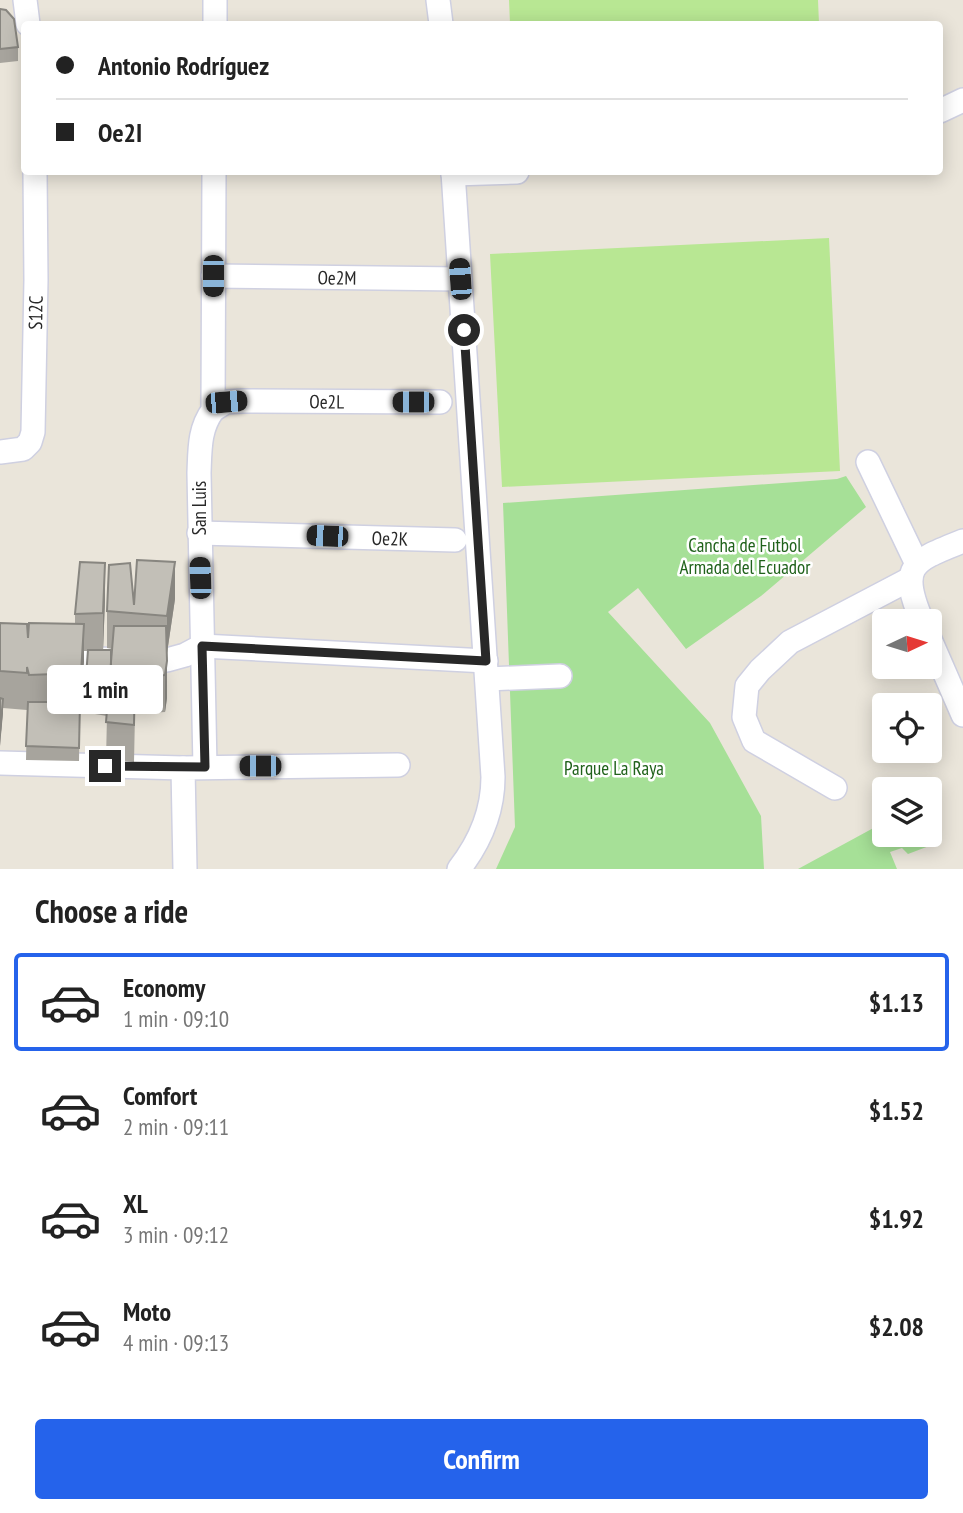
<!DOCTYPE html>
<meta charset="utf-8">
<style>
body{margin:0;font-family:"PT Sans Narrow",sans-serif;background:#f2f2f2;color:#222;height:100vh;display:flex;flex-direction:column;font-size:26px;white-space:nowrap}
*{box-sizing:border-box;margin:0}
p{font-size:23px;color:#767676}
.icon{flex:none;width:38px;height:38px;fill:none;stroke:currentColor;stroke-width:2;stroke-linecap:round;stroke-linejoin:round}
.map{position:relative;height:869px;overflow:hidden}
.panel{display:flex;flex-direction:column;background:#fff;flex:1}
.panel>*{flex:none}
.banner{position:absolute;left:21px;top:21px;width:922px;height:154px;border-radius:7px;box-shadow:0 4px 18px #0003;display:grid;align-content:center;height:154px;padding:0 35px;background:#fff}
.needle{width:46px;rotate:86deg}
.buttons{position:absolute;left:872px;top:609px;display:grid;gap:14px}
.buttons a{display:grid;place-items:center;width:70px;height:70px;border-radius:7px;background:#fff;box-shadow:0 4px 18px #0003;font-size:35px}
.end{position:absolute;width:32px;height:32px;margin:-16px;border:9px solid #282828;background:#fff;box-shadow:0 0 0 4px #fff}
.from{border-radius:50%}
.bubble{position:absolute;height:49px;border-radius:7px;background:#fff;box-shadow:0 4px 18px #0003;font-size:23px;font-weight:600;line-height:49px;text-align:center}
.car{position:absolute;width:21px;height:42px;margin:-21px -10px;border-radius:9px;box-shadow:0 0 5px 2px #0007;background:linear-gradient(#222 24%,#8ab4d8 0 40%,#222 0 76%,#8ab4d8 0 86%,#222 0)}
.banner b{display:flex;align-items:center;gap:24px;height:66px;font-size:26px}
.banner b+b{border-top:2px solid #e0e0e0}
.banner i{width:18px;height:18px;background:#222}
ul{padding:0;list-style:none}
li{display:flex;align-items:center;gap:21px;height:98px;margin:0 14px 10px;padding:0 21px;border:4px solid transparent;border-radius:7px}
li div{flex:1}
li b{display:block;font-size:26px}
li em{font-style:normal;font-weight:600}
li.on{border-color:#2563eb}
li>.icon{width:63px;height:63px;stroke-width:1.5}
h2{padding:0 35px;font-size:32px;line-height:84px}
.primary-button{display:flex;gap:14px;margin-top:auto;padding:14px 35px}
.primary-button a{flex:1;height:80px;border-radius:7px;background:#2563eb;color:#fff;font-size:28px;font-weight:600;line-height:80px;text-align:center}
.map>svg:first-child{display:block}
.green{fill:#a6e097}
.pitch{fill:#b8e793}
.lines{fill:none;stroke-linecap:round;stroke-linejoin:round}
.minor-casing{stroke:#cfd0e1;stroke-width:26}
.minor{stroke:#fff;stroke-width:23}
.wall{fill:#a7a49d}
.shaded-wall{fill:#888680}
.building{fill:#c2bfb7;stroke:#888680;stroke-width:2}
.route{stroke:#282828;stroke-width:9}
.labels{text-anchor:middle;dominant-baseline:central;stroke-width:5;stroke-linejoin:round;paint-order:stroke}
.street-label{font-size:19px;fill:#282828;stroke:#fff}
.park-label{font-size:19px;fill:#20621b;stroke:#fff}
</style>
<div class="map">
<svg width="963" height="869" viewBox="0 0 963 869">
<rect width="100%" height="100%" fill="#eae5da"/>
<path class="green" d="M846,476L866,507L761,596L686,649L638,588L608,612L710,723L761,816L764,869H496L515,827L503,503L837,479Z
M884,818V835H929V818L937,843L908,854L902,848L890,852L897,869H798L879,825Z"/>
<path class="pitch" d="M509,0H818L819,24H510Z
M829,238L840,471L502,487L490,254Z"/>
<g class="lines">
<g class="minor-casing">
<g id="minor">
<path d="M25,0L28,24"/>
<path d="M215,0V24"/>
<path d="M438,0L441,24"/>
<path d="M940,111L963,100"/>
<path d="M453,172L493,777C493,811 480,842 459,869"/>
<path d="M453,174L517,172"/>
<path id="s1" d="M213,276L460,279"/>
<path id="s2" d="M213,410L226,402L242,401L440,402"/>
<path id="s3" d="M0,452L23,449L30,442L33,432L36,280L35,172"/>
<path d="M868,462L917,564"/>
<path id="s4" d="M199,533L455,540"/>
<path d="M922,621C898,565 913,561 963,541"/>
<path d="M929,637L963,715"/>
<path d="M202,646L486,661"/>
<path d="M0,658L167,660L185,655L202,646"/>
<path d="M487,679L560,676"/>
<path d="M0,763L183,768"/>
<path d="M205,767L199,473C200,449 199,429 213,410L214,172"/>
<path d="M835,788L754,741L744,717L747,686L760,670L790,642L910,579"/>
<path d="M185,869L183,768L398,765"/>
</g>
</g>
<use href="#minor" class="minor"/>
</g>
<path class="wall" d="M0,9L18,47V61L0,63Z
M175,599L167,653V698L165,712L135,714L134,762L106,759L107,716L95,714V706L85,704L88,651H84L80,710L79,761L26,760L27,710L3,708L0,746V623L28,638L75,624V614L105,600L103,650L111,667L112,649L107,648V611L134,605Z"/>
<path class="shaded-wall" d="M175,562V599L167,653V616Z
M105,563V600L103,651V613Z
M84,624V662L81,710V673Z
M167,661V698L165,712V675Z
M3,699V713L0,746V732Z"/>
<path class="building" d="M0,9L6,10L14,19L18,47L0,49Z
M137,560L175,562L167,616L107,611L109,565L130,563L134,605Z
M80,562L105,563L103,613L75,614Z
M0,623L27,624L28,638L29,623L84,624L81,673L29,675L27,667V673L0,671Z
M114,626H166L167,661L165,675L135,677L134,725L106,722Z
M88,650H111V667L107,702L95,700V692L85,690Z
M0,698L3,699L0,732Z
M28,702H80L79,748L26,746Z"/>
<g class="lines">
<path class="route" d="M105,766L205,767L202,646L486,661L464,330"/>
</g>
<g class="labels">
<g class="street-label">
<text stroke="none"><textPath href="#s1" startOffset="124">Oe2M</textPath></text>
<text stroke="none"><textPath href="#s3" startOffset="163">S12C</textPath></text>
<text stroke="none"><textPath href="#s2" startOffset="116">Oe2L</textPath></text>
<text transform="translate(199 508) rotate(-90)">San Luis</text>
<text stroke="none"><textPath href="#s4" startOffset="191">Oe2K</textPath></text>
</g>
<g class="park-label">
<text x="745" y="545">Cancha de Futbol<tspan x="745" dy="22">Armada del Ecuador</tspan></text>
<text x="614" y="768">Parque La Raya</text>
</g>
</g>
</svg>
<div class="buttons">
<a><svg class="needle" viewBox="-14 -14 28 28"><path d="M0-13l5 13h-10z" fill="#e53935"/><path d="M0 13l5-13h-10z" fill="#767676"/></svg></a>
<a><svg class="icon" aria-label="locate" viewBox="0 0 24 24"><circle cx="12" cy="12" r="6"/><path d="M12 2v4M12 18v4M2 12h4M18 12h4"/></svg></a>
<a><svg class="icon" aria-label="layers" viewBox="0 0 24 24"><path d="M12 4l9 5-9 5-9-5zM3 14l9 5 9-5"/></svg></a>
</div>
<i class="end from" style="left:464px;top:330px"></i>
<i class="end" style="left:105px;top:766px"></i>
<div class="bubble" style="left:47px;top:665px;width:116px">1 min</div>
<i class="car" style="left:213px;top:276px;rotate:180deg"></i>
<i class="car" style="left:460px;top:279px;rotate:356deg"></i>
<i class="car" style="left:226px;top:402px;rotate:85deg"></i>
<i class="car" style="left:413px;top:402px;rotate:270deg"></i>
<i class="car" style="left:327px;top:536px;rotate:272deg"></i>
<i class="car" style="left:200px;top:578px;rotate:358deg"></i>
<i class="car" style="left:260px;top:766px;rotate:270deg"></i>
<div class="banner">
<b><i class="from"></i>Antonio Rodríguez</b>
<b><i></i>Oe2I</b>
</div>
</div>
<section class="panel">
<h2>Choose a ride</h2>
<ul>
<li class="on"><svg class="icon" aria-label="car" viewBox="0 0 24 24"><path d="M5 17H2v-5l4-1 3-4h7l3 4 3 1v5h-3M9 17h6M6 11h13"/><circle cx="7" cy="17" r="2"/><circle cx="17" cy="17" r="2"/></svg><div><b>Economy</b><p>1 min · 09:10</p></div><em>$1.13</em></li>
<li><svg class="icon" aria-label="car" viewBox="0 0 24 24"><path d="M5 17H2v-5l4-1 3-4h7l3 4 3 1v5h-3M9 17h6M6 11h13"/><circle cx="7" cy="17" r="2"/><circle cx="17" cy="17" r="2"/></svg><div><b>Comfort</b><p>2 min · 09:11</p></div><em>$1.52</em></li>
<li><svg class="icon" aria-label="car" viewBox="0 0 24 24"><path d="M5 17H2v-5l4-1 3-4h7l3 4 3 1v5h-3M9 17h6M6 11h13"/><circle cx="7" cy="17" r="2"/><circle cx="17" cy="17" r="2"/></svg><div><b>XL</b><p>3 min · 09:12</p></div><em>$1.92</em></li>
<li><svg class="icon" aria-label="car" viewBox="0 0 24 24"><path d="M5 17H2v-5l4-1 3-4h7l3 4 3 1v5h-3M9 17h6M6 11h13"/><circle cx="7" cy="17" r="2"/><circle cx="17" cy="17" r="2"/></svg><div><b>Moto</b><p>4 min · 09:13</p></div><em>$2.08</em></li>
</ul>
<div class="primary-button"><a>Confirm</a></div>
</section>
